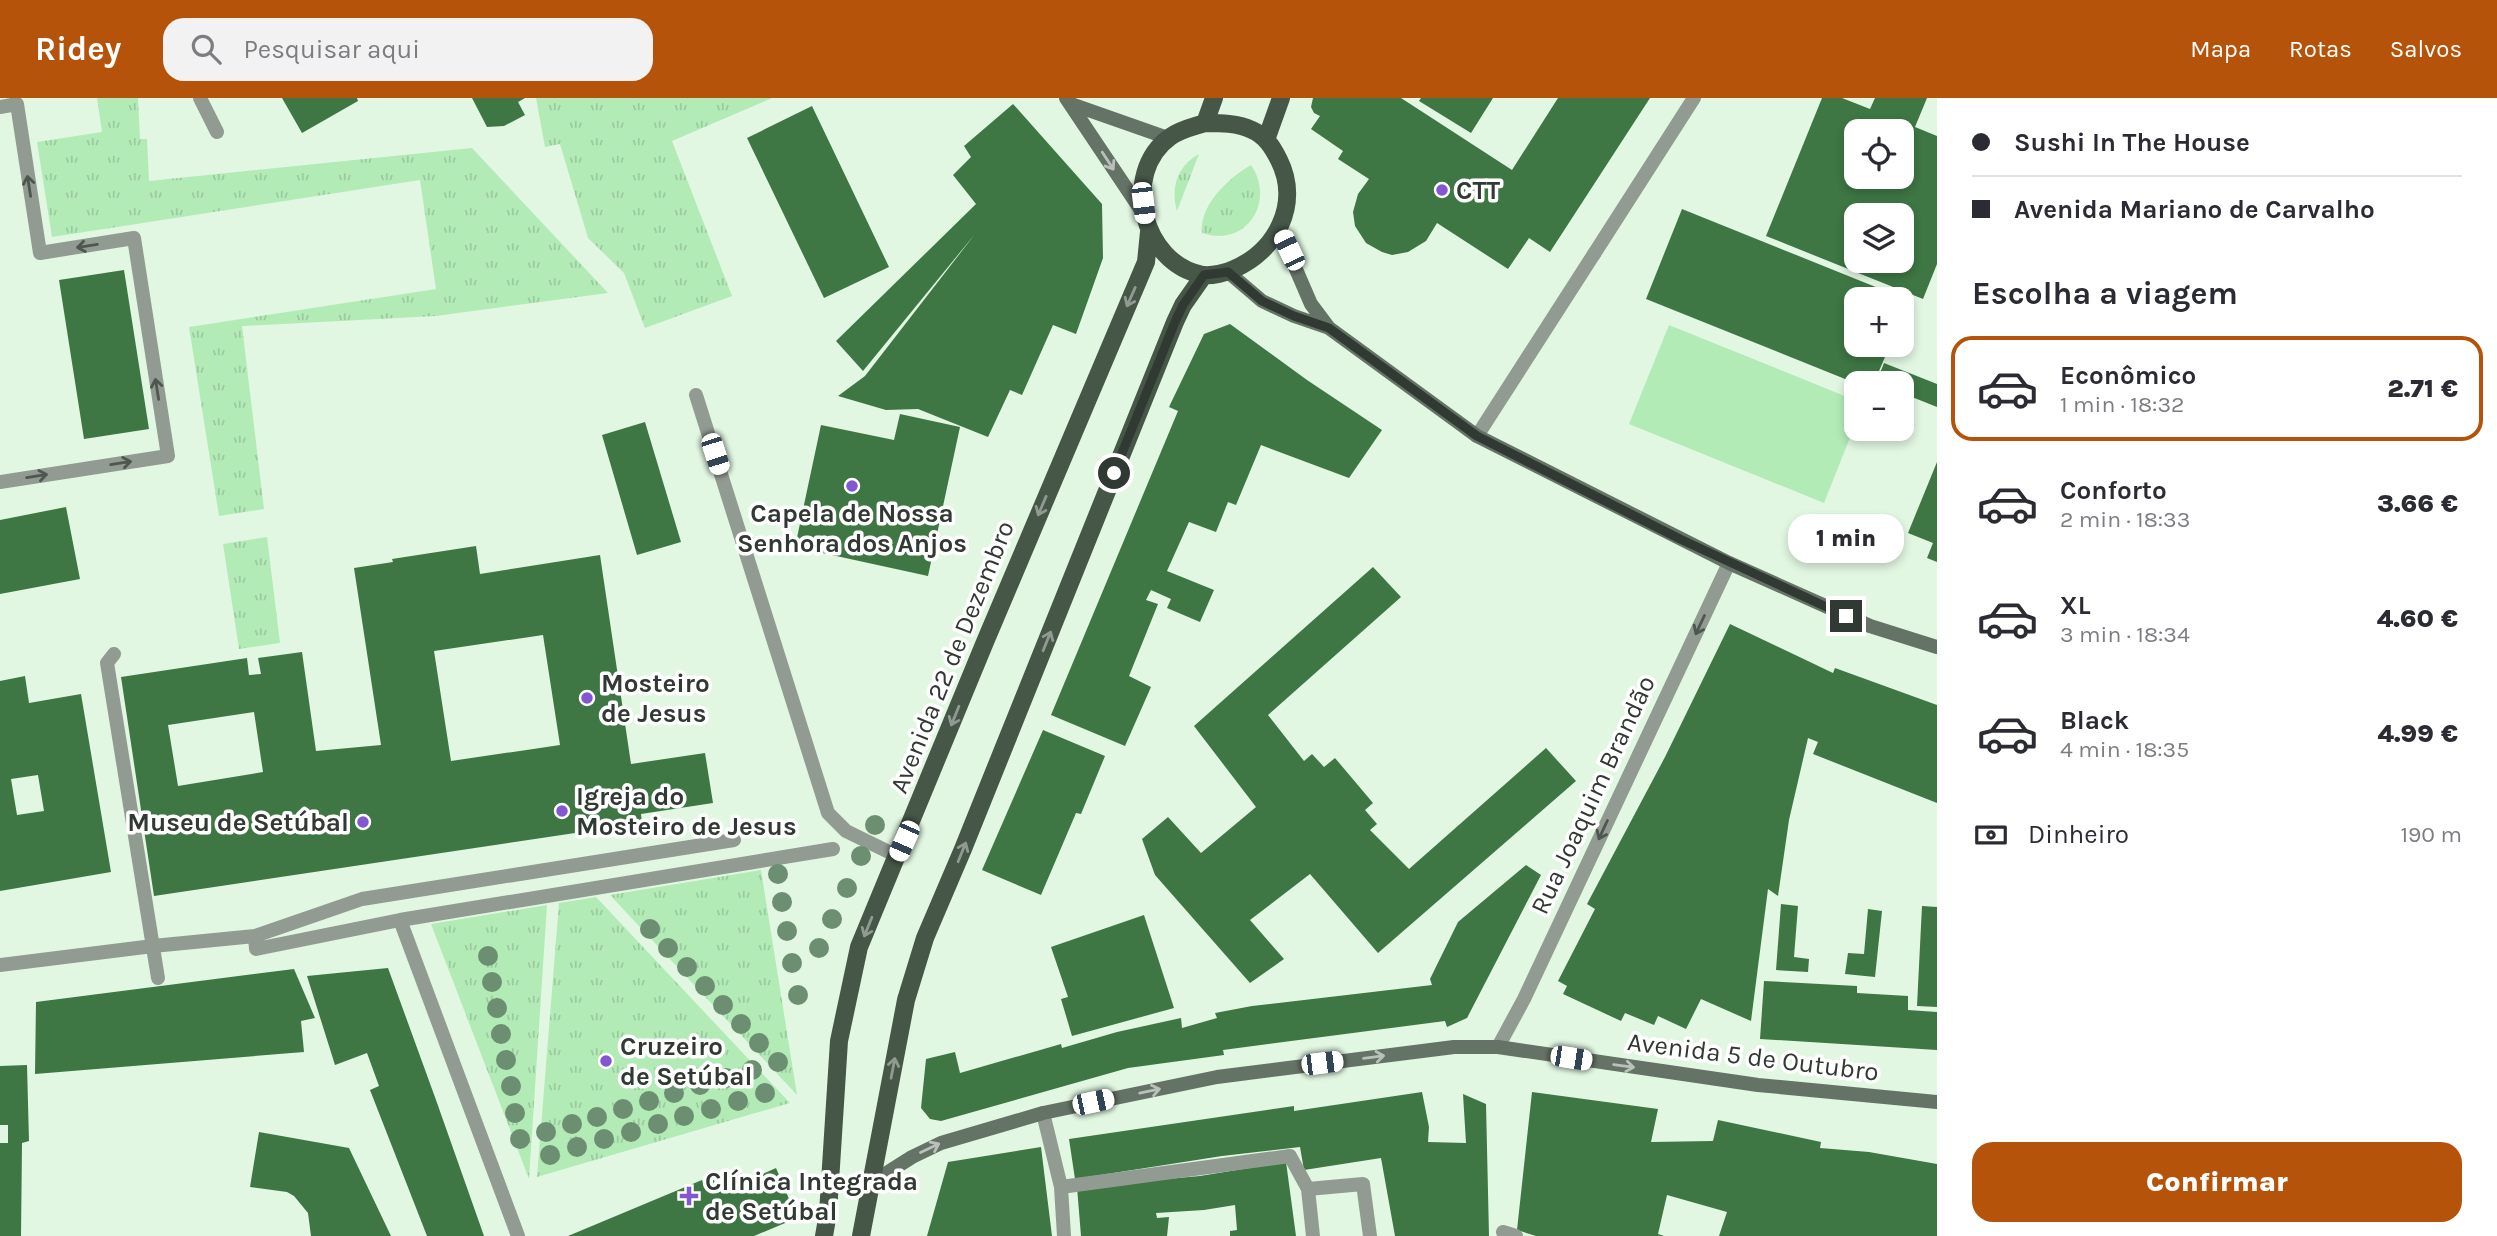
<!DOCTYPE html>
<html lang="pt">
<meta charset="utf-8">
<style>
body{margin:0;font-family:Karla,sans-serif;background:#f2f2f3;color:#2b2b33;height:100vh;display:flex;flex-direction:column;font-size:26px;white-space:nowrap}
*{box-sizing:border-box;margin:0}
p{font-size:23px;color:#7c7c81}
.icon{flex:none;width:38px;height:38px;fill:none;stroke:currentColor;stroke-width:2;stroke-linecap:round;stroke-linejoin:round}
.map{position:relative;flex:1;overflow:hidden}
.panel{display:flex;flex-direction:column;background:#fff;width:560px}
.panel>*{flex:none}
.guide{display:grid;align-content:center;height:154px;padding:0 35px;background:#fff}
.buttons{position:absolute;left:1844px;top:21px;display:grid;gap:14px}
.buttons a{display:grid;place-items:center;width:70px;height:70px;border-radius:14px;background:#fff;box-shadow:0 4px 10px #0003;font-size:35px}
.end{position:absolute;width:32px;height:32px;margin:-16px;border:9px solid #313a32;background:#fff;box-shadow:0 0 0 4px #fff}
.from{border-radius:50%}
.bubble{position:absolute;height:49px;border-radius:21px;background:#fff;box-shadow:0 4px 10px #0003;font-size:23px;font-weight:800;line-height:49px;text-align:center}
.car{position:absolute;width:21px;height:42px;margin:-21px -10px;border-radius:9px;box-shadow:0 0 5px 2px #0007;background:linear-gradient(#fff 24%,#345 0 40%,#fff 0 76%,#345 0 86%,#fff 0)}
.guide b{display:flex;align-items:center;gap:24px;height:66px;font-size:26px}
.guide b+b{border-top:2px solid #e1e1e2}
.guide i{width:18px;height:18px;background:#2b2b33}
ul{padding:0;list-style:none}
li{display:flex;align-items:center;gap:21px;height:105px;margin:0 14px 10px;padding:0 21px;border:4px solid transparent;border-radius:21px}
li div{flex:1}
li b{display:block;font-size:26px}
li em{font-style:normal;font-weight:800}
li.on{border-color:#b45309}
li>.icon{width:63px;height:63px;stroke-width:1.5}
h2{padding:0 35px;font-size:32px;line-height:84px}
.pay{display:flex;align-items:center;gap:18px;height:77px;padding:0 35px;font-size:26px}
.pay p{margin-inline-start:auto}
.action{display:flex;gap:14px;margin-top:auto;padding:14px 35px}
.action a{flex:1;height:80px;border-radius:21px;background:#b45309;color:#fff;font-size:28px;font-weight:800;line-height:80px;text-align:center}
header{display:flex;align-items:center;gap:42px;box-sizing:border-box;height:98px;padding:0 35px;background:#b45309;color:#fff}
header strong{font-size:33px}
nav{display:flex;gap:38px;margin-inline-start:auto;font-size:24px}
.search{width:490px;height:63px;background:#f2f2f3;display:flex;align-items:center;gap:18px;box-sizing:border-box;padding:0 24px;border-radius:21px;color:#7c7c81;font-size:26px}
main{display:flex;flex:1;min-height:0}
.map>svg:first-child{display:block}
.grass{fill:url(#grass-tufts)}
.pitch{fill:#b3ebb7}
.building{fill:#3e7644;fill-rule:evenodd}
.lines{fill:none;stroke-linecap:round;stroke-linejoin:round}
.lane{stroke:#929b92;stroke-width:14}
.street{stroke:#929b92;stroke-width:14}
.secondary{stroke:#657266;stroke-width:14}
.primary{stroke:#465647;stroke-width:18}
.tree{fill:#6c8e71}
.oneway{stroke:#bac0ba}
.oneway2{stroke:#4e574f}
.oneway3{stroke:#909a91}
.route{stroke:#313a32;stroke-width:9}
.poi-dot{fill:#8257d0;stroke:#fff;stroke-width:2.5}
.labels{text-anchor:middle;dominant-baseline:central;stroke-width:7;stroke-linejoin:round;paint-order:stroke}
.poi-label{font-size:26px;font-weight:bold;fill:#313a32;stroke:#fff;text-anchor:start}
.street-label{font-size:26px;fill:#313a32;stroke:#fff}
</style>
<header>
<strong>Ridey</strong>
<div class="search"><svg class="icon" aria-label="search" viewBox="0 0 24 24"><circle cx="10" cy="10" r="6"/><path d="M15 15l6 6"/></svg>Pesquisar aqui</div>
<nav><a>Mapa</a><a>Rotas</a><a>Salvos</a></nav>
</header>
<main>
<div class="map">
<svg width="1937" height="1138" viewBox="0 0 1937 1138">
<defs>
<pattern id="grass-tufts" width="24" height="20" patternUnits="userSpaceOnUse" patternTransform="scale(1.75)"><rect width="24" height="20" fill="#b3ebb7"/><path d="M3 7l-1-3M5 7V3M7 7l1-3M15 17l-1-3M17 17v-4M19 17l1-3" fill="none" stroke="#9aca9e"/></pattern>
</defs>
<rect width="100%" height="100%" fill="#e1f7e2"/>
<path class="grass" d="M97,0H138L140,41H147L149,83L472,50L608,195L436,218L242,228L264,411L219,418L189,229L436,191L420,82L52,139L37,44L102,34Z
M536,0H772L672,43L732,198L645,230L624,175L588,140L560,46L545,49Z
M1199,56L1177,113C1170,89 1178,67 1199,56Z
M1251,67C1276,104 1246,150 1202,135C1199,108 1228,80 1251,67Z
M267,439L280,545L239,551L223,446Z
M761,772L797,997L610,797Z
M596,799L790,1005L537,1079L559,805Z
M547,807L529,1081L431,826Z"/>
<path class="pitch" d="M1669,227L1857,303V322L1824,405L1629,326Z"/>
<path class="building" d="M282,0H357L358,3L302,35Z
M472,0H525L518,4L525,17L504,28L487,29Z
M1313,0H1401L1512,72L1558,0H1650L1550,154L1529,140L1508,171L1437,125L1426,143L1408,154L1392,157L1382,154L1366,145L1355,128L1353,114L1358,96L1369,81L1338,61L1343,53L1311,31L1320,18L1314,15L1311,9Z
M1421,0H1493L1471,35L1419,3Z
M1822,0H1842L1870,11L1875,0H1927L1915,29L1937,38V166L1923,201L1766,138ZM1857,33H1902V79H1857ZM1857,117H1902V163H1857Z
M1013,6L1102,106L1103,160L1076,236L1053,227L1022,297L1010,292L988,339L918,311L886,312L838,298L865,278L975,136L863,273L836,243L976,106L953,77L971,59L964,48Z
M812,8L889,169L824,200L747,40Z
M1682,111L1908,202L1902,216V201H1857V247H1890L1874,285H1855L1646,201Z
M124,172L149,331L84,341L59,182Z
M1230,226L1307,282L1382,332L1349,380L1261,347L1236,407L1228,404L1216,434L1189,424L1167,473L1214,492L1200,524L1167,510L1171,501L1151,492L1146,502L1158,506L1129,578L1151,589L1125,648L1051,617L1178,313L1169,309L1204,236Z
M1884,265L1937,286V309L1902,295V285H1876Z
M900,316L960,329L928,478L795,449L821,327L894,342Z
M645,324L681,444L637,457L602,337Z
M1937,364V464L1927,460L1933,445L1908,435Z
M66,409L80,481L0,496V422Z
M476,448L480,476L600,457L631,666L705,655L713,705L641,716L642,725L154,798L121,579L247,560L249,577L261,576L258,560L302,554L316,653L381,647L354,470L393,464L392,461ZM543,537L560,647L451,663L434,553ZM254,614L263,674L178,688L168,627Z
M1373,469L1401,499L1268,617L1304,663L1312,656L1324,669L1335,660L1373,705L1365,712L1377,726L1370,732L1409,771L1546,650L1576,683L1378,855L1310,776L1250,822L1284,861L1250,885L1155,777L1142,741L1168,719L1201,755L1256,709L1194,628Z
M1730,526L1833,575L1835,570L1937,607V705L1813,656L1818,644L1808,640L1789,722L1778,798L1768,791L1751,923L1701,901L1686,931L1658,918L1654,927L1625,915L1621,923L1563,896L1567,888L1558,883L1595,811L1587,806L1665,659Z
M25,578L29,605L81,596L111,774L0,793V583ZM38,677L44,713L17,717L11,681Z
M1043,632L1105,658L1081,716L1076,715L1041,797L982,772Z
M1526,767L1541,777L1467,920L1447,929L1445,923L1223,952L1224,957L1128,970L941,1023L930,1021L921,1010L926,961L955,954L960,975L1061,946L1062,950L1117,934L1181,920L1182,930L1217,920L1215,915L1252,908L1432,887L1430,881L1458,824Z
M1781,806L1798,808L1794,859L1809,861L1808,874L1776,872Z
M1922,808L1937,809V909L1917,908Z
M1868,811L1882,813L1875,879L1845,876L1848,855L1864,856Z
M1144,817L1174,910L1072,938L1061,901L1068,899L1051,849Z
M388,870L436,1002L484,1138H427L370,992L379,988L367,955L335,967L307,878Z
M294,871L315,920L301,923L304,954L35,976L36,904Z
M1764,883L1857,888V895L1908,898V912L1937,914V952L1760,941Z
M27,967L29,1043L22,1045L21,1138H0V1045H8V1027H0V968Z
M1422,994L1429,1029L1428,1044L1466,1045L1463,996L1486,1006L1489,1138H1395L1381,1060L1304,1072L1300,1049L1222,1058L1075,1081L1069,1041L1294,1008V1013Z
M1532,994L1658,1011L1651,1044L1713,1043L1718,1022L1821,1044L1820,1050L1869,1054L1937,1066V1138H1719L1727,1114L1667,1097L1658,1136L1664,1138H1536L1517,1132Z
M259,1034L349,1050L391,1138H311L308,1115L294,1098L287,1094L250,1089Z
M1041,1049L1052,1138H927L948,1064Z
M1286,1064L1296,1138H1230V1133L1237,1132L1235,1107L1204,1112L1156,1115L1157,1120L1169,1119L1167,1138H1081L1077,1089L1200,1078Z
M776,1070L797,1120L754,1138H568L702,1082L704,1086L739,1071L745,1084Z"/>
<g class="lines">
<path class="lane" d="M0,9L17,6L40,155L134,140L168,358L0,384
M1594,156L1694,0"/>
<path class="street" d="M200,0L217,34
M696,297L828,715L846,733L897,758
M1477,338L1594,156
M114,556L107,565L158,880
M400,822L518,1138
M255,838L256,851L400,822L833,751
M0,867L153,848L255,838L362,801L734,742
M1498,949L1524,901L1729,465
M1043,1015L1061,1089L1064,1138
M1061,1089L1290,1058L1308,1091
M1503,1134L1516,1138
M1313,1138L1308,1091L1363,1086L1370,1138"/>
<path class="secondary" d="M1066,0L1145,118
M1071,6L1168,40
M1279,132L1311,206L1329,230
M1228,174L1262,203L1294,218L1329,230L1477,338L1729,465L1870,528L1937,549
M871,1085L912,1059L941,1045L1043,1015L1217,979L1454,949H1498L1758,987L1937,1004"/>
<path class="primary" d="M1205,25C1220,25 1238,25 1252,32C1266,38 1273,50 1279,62C1301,106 1276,153 1234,171C1226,175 1212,178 1203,177C1142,166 1120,75 1170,39C1181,31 1193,29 1205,25Z
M1205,25L1214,0
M1266,42L1281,0
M824,1138L828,1115L839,943L859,849L985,544L1146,164L1149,134
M861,1138L906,902L925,840L963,751L1175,224L1183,207L1204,177"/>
</g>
<g class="tree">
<circle cx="875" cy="727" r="10"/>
<circle cx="861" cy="758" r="10"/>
<circle cx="778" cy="776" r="10"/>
<circle cx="847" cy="790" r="10"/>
<circle cx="782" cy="804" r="10"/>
<circle cx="832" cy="821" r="10"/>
<circle cx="650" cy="831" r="10"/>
<circle cx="787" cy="833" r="10"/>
<circle cx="668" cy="850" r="10"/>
<circle cx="819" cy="850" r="10"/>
<circle cx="488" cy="858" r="10"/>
<circle cx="792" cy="865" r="10"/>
<circle cx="687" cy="869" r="10"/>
<circle cx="492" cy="884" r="10"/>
<circle cx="705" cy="888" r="10"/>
<circle cx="798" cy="897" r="10"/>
<circle cx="723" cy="907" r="10"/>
<circle cx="497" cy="910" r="10"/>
<circle cx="741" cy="926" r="10"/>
<circle cx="501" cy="936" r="10"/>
<circle cx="759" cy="945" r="10"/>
<circle cx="506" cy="962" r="10"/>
<circle cx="778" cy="964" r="10"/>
<circle cx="752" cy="972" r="10"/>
<circle cx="726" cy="980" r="10"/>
<circle cx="700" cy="987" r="10"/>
<circle cx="511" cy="988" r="10"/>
<circle cx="674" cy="995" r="10"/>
<circle cx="765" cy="995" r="10"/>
<circle cx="649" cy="1003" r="10"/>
<circle cx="738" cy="1003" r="10"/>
<circle cx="623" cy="1011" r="10"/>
<circle cx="711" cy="1011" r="10"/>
<circle cx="515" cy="1015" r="10"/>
<circle cx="684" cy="1018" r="10"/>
<circle cx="597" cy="1019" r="10"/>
<circle cx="572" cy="1026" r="10"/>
<circle cx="658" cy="1026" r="10"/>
<circle cx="546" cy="1034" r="10"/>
<circle cx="631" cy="1034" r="10"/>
<circle cx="520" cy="1041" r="10"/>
<circle cx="604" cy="1041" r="10"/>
<circle cx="577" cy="1049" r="10"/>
<circle cx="550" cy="1057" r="10"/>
</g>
<defs><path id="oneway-shaft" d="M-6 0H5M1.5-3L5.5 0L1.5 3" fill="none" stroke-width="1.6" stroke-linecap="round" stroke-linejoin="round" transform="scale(1.75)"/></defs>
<g class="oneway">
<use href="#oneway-shaft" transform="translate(1108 63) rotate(57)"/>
<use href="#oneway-shaft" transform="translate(1374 959) rotate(-7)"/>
<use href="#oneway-shaft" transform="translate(1624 968) rotate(8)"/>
<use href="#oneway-shaft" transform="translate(1150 993) rotate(-12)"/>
<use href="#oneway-shaft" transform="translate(930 1050) rotate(-25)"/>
</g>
<g class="oneway2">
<use href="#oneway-shaft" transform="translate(29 88) rotate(-99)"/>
<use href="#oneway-shaft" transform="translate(87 148) rotate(171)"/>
<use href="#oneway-shaft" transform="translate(157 291) rotate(-99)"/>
<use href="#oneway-shaft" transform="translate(121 365) rotate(-9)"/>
<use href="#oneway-shaft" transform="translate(37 378) rotate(-9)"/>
<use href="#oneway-shaft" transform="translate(1700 527) rotate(115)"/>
<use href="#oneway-shaft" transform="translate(1603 732) rotate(115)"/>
</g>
<g class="oneway3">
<use href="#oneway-shaft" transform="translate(1131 199) rotate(114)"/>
<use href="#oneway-shaft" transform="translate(1042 408) rotate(113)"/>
<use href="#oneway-shaft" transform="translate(1047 543) rotate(-68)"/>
<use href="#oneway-shaft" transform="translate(955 618) rotate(112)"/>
<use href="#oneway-shaft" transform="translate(962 754) rotate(-68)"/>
<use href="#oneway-shaft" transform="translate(868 829) rotate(112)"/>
<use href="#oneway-shaft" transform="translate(893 970) rotate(-79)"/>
</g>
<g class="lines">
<path class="route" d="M1114,375L1175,224L1183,207L1204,177L1228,174L1262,203L1294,218L1329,230L1477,338L1680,441L1846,518"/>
</g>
<g class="poi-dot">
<circle cx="1442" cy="92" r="7"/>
<circle cx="852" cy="388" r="7"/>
<circle cx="587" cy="600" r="7"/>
<circle cx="562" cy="713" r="7"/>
<circle cx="363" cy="724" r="7"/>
<circle cx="606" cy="963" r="7"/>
<path d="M685.5 1087.5h7v7h7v7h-7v7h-7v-7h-7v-7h7z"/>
</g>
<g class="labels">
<g class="poi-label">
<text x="1456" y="92">CTT</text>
<text x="852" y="415" text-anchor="middle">Capela de Nossa<tspan x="852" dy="30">Senhora dos Anjos</tspan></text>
<text x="601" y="585">Mosteiro<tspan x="601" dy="30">de Jesus</tspan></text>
<text x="576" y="698">Igreja do<tspan x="576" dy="30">Mosteiro de Jesus</tspan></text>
<text x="349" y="724" text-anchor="end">Museu de Setúbal</text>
<text x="620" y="948">Cruzeiro<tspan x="620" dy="30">de Setúbal</tspan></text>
<text x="705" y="1083">Clínica Integrada<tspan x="705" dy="30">de Setúbal</tspan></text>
</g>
<g class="street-label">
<text transform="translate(952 559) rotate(-68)">Avenida 22 de Dezembro</text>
<text transform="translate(1593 697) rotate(-65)">Rua Joaquim Brandão</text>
<text transform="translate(1753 959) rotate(7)">Avenida 5 de Outubro</text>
</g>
</g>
</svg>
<div class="buttons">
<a><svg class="icon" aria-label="locate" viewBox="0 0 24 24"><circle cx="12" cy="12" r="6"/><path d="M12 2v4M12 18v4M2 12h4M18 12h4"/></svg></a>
<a><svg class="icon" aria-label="layers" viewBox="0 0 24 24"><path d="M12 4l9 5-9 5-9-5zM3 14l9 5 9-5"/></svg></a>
<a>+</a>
<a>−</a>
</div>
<i class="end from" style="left:1114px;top:375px"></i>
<i class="end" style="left:1846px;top:518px"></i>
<div class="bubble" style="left:1788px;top:416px;width:116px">1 min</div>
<i class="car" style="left:1143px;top:105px;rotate:173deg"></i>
<i class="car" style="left:1289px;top:152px;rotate:335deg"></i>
<i class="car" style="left:715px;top:356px;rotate:162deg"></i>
<i class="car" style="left:904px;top:743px;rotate:204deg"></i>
<i class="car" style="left:1571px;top:960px;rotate:99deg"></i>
<i class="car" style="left:1322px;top:965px;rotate:83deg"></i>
<i class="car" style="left:1093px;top:1004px;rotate:78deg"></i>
</div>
<section class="panel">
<div class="guide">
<b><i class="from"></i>Sushi In The House</b>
<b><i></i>Avenida Mariano de Carvalho</b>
</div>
<h2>Escolha a viagem</h2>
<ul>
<li class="on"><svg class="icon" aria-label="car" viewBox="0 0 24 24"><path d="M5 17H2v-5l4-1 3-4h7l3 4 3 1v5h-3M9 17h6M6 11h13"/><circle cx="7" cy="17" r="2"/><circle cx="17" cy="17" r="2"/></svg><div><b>Econômico</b><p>1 min · 18:32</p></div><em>2.71 €</em></li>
<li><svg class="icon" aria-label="car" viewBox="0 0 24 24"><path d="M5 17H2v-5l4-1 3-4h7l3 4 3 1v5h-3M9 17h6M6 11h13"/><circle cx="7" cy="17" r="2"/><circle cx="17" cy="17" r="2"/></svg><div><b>Conforto</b><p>2 min · 18:33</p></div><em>3.66 €</em></li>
<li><svg class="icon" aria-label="car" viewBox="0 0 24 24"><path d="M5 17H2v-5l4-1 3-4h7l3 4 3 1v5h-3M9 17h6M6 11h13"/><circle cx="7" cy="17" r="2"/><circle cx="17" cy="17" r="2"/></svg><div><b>XL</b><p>3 min · 18:34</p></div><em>4.60 €</em></li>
<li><svg class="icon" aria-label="car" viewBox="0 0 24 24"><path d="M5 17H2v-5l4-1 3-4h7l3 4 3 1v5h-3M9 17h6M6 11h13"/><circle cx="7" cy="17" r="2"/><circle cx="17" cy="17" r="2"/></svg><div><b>Black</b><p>4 min · 18:35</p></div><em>4.99 €</em></li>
</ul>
<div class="pay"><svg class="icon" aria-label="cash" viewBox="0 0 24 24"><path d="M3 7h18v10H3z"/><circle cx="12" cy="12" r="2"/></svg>Dinheiro<p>190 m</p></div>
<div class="action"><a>Confirmar</a></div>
</section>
</main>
